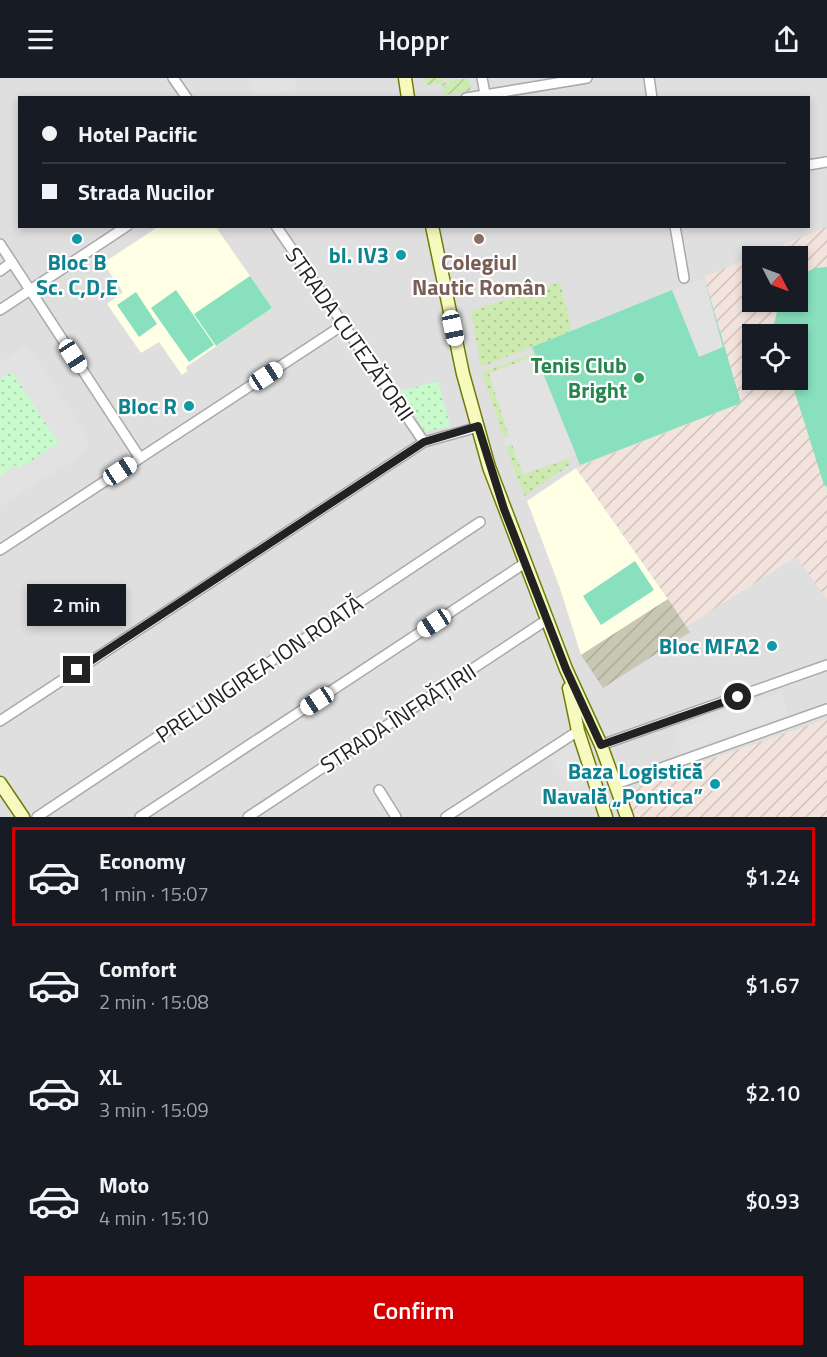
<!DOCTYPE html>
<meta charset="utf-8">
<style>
body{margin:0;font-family:"Titillium Web",sans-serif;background:#20242c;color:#f1f3f6;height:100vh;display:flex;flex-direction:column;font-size:22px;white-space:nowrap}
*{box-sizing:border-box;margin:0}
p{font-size:20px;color:#9ea1a6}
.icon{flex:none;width:33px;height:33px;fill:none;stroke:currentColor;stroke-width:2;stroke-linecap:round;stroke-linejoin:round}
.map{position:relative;height:739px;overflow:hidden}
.side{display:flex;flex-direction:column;background:#171b24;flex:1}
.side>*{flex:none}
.top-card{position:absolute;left:18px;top:18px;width:792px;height:132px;border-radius:0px;box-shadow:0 3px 9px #0003;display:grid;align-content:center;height:132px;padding:0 24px;background:#171b24}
.needle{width:39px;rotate:132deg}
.controls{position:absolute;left:742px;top:168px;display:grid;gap:12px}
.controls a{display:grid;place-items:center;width:66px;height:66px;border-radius:0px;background:#171b24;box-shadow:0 3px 9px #0003;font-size:30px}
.end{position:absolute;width:27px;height:27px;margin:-14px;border:8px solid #222;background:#fff;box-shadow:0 0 0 3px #fff}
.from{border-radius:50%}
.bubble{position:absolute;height:42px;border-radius:0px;background:#171b24;box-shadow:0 3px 9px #0003;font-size:20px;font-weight:600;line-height:42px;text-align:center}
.car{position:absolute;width:18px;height:36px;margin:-18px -9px;border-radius:8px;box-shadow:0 0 4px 2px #0007;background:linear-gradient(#fff 24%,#345 0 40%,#fff 0 76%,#345 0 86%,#fff 0)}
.top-card b{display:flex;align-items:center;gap:21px;height:57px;font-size:22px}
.top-card b+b{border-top:2px solid #363941}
.top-card i{width:15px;height:15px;background:#f1f3f6}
ul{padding:10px 0 0;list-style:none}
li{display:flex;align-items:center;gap:18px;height:99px;margin:0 12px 9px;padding:0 12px;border:3px solid transparent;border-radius:0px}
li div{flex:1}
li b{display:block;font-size:22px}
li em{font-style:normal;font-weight:600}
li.active{border-color:#d40000}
li>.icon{width:54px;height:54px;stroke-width:1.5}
.primary-button{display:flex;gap:12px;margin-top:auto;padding:12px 24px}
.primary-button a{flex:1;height:69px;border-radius:0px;background:#d40000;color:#fff;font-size:24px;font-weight:600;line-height:69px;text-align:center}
header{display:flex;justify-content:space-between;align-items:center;height:78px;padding:0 24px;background:#171b24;font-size:27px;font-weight:600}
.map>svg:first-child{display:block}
.residential{fill:#e0dfdf;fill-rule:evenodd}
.education{fill:#ffffe5}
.military{fill:url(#military-furrows);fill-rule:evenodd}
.construction{fill:url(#construction-furrows)}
.grass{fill:url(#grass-dots)}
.park{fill:url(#park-dots)}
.garden{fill:url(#garden-furrows)}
.pitch{fill:#88e0be}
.parking{fill:#e2e2e2}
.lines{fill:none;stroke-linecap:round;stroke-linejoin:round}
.street-casing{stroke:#a9a9a9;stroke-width:12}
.secondary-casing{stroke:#707d05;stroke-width:15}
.street{stroke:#fff;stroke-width:9}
.secondary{stroke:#f7fabf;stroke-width:12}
.route{stroke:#222;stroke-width:8}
.culture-dot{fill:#0f9aa8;stroke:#fff;stroke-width:2}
.education-dot{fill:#8d6e63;stroke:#fff;stroke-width:2}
.leisure-dot{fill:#2e9e5b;stroke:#fff;stroke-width:2}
.labels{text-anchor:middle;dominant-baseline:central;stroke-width:4.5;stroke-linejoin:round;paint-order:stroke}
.culture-label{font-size:22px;font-weight:bold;fill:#0d838f;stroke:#fff;text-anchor:end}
.education-label{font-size:22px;font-weight:bold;fill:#785e54;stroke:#fff}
.street-label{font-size:22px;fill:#222;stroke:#fff}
.leisure-label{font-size:22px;font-weight:bold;fill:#27864d;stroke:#fff;text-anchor:end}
</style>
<header><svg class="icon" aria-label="menu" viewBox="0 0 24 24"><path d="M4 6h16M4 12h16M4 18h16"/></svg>Hoppr<svg class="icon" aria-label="share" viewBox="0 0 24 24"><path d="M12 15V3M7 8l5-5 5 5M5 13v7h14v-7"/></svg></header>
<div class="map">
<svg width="827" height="739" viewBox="0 0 827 739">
<defs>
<pattern id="military-furrows" width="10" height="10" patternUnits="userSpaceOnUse" patternTransform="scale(1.5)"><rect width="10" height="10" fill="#f3e3dd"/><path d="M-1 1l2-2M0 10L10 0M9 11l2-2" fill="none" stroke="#d0c2bd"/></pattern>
<pattern id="construction-furrows" width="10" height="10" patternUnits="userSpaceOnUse" patternTransform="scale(1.5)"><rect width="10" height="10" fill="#c7c7b4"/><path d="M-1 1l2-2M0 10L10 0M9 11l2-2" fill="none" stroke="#abab9a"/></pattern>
<pattern id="grass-dots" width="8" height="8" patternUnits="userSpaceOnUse" patternTransform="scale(1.5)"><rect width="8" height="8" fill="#cdebb0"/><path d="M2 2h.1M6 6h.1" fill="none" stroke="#b0c997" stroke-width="1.8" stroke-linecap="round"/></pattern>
<pattern id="park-dots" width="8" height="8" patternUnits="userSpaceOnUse" patternTransform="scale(1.5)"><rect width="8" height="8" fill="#c8facc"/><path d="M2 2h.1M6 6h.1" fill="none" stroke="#acd6af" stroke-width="1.8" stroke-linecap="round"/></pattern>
<pattern id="garden-furrows" width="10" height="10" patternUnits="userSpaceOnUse" patternTransform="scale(1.5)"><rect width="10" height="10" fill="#cdebb0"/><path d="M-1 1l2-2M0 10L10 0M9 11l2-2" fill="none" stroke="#b0c997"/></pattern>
</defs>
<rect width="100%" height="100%" fill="#f2efe9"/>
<path class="residential" d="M0,0H827V739H0ZM20,20H808V148H20ZM753,178H798V224H753ZM753,256H798V302H753Z"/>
<path class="education" d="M158,149H216L272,230L186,289L187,293L182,297L159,264L141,275L107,226L123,214L103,185Z
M576,390L668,521L581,577L560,510L527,423Z"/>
<path class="military" d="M827,149V521L796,479L687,548L576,390L741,325L704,199L753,179V224H798V178H755ZM753,256H798V302H753Z
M827,641V739H634L631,728L633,715L642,705Z"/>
<path class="construction" d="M668,521L690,554L603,610L581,577Z"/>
<path class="grass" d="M560,204L572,253L481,289L471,233Z
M535,275L536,278L489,295L509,358L504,360L482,294Z
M512,366L523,397L568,380L570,387L524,418L506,368Z"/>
<path class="park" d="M12,293L59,365L19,391L16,387L0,398V301Z
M438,303L450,348L425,354L401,313Z"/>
<path class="garden" d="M425,0H443L444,5L450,4V1H469L471,13L444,17L442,5L426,7Z"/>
<path class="pitch" d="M827,189V409L824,407L791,302H798V256H777L774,247L779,224H798V198L815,190Z
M250,198L272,230L216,268L194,236Z
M704,199L741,325L580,387L532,269Z
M176,212L214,267L189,284L151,230Z
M136,214L157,246L139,259L117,227Z
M635,483L654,512L601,547L583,518Z"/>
<path class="parking" d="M247,0H294L297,11L264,19H256Z
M704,199L723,269L699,279L672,212Z
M27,267L88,360V367L84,375L0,429V398L16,387L20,391L59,365L12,294L0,301V285Z
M536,278L576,377L523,397L512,366L506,368L504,360L509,358L489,295Z
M781,614L789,637L681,675L674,653Z
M573,663L587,702L573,712L550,680Z"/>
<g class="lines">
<g class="street-casing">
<path id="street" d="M173,0L187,20
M482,0L485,16
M649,0L652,20
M466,20L587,0
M808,87L827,84
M276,148L424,364
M675,148L684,200
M0,166L140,380
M0,193L12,184
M0,232L127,148
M0,472L343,247
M0,643L424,364L478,349
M601,667L827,587
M616,706L827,631
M379,712L396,739
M37,739L480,444
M140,739L525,485
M248,739L548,541
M446,739L578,653"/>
</g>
<g class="secondary-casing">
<path id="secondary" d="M405,0L408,20
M432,148L463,296L489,389L566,591L601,667L627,739
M569,610L578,653L606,739
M0,705L23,739"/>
</g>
<use href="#street" class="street"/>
<use href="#secondary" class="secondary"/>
</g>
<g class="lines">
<path class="route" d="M77,592L424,364L478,348L504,431L566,591L601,667L738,619"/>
</g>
<g class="culture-dot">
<circle cx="77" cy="161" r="6"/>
<circle cx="401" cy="177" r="6"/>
<circle cx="189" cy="328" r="6"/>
<circle cx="772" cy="568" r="6"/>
<circle cx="715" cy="706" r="6"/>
</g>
<circle class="education-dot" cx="479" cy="161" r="6"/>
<circle class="leisure-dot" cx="639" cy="300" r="6"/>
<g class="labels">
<g class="culture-label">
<text x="389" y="177">bl. IV3</text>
<text x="77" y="184" text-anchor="middle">Bloc B<tspan x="77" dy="25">Sc. C,D,E</tspan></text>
<text x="177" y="328">Bloc R</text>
<text x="760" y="568">Bloc MFA2</text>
<text x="703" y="693">Baza Logistică<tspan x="703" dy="25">Navală „Pontica”</tspan></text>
</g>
<g class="education-label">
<text x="479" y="184">Colegiul<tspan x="479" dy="25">Nautic Român</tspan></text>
</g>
<g class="street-label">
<text transform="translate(350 256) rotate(55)">STRADA CUTEZĂTORII</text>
<text transform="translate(259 591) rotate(-34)">PRELUNGIREA ION ROATĂ</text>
<text transform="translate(398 640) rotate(-33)">STRADA ÎNFRĂȚIRII</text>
</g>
<g class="leisure-label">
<text x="627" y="287">Tenis Club<tspan x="627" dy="25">Bright</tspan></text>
</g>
</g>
</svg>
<div class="controls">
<a><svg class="needle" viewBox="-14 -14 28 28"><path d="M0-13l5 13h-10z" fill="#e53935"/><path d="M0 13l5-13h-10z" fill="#9ea1a6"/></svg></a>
<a><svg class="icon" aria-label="locate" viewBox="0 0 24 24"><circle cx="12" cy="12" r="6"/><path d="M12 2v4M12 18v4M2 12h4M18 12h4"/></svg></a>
</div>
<i class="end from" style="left:738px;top:619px"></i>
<i class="end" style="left:77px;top:592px"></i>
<div class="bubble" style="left:27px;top:506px;width:99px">2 min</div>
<i class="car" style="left:453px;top:250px;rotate:168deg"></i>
<i class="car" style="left:73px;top:278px;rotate:147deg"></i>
<i class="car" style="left:266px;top:298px;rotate:57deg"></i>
<i class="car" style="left:120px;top:393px;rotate:57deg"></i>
<i class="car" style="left:434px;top:545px;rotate:237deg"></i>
<i class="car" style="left:317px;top:623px;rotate:237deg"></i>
<div class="top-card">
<b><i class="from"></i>Hotel Pacific</b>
<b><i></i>Strada Nucilor</b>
</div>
</div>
<section class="side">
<ul>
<li class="active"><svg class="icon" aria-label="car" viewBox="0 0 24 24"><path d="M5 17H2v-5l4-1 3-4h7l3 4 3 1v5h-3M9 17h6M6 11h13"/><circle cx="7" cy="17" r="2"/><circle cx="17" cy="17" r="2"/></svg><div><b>Economy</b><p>1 min · 15:07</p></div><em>$1.24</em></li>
<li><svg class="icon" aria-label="car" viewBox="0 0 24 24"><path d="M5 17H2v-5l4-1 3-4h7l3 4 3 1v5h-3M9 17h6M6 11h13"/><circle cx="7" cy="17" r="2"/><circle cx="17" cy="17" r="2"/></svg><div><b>Comfort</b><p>2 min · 15:08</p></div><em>$1.67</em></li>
<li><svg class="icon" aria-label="car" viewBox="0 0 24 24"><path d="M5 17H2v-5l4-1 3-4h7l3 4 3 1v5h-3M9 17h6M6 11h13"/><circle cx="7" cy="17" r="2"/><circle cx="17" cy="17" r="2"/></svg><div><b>XL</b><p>3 min · 15:09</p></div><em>$2.10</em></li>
<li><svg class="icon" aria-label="car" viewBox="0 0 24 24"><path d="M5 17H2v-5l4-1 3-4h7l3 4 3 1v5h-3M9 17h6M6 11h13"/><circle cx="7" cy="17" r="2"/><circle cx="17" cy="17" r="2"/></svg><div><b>Moto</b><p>4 min · 15:10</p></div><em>$0.93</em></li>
</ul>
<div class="primary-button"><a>Confirm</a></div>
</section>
